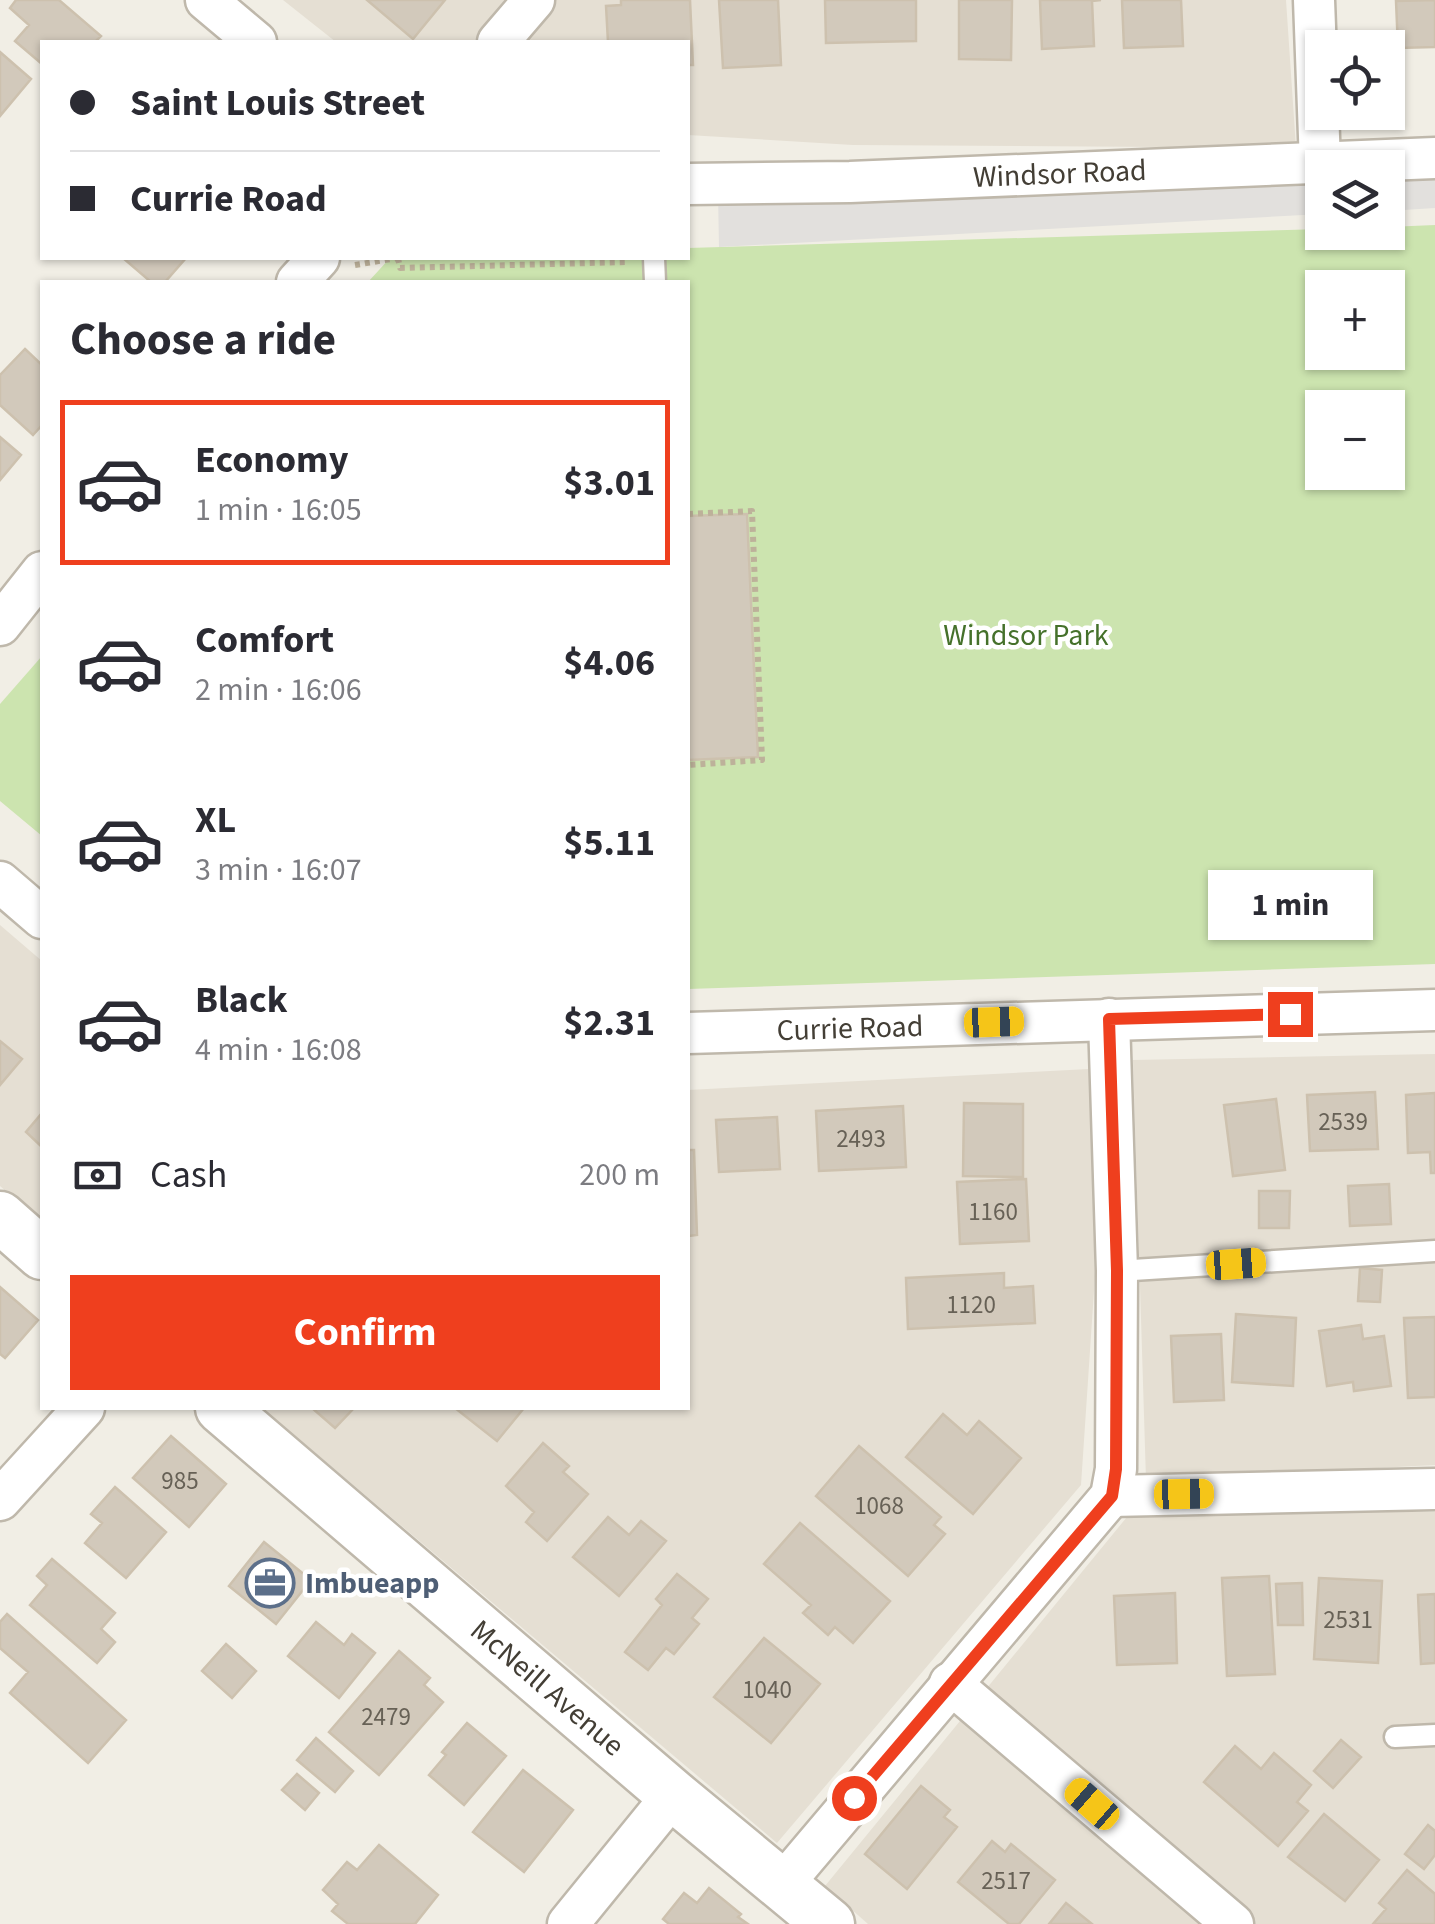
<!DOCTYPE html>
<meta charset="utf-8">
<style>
body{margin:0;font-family:"Source Sans 3",sans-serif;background:#f7f7f7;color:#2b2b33;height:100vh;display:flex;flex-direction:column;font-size:38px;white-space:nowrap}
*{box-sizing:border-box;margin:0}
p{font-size:32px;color:#7c7c81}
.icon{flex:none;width:55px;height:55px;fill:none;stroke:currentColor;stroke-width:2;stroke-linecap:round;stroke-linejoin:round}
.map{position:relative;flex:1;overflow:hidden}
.drawer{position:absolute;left:40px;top:280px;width:650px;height:1130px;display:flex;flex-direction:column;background:#fff;border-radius:0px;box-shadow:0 2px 8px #0004}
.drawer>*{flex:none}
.hud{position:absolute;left:40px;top:40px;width:650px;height:220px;border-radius:0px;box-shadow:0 2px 8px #0004;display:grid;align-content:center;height:220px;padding:0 30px;background:#fff}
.buttons{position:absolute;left:1305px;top:30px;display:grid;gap:20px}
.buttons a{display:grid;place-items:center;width:100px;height:100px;border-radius:0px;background:#fff;box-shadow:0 2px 8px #0004;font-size:50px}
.end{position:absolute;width:45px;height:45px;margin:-22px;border:12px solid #ef3f1e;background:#fff;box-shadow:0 0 0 5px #fff}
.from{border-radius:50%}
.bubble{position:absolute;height:70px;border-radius:0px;background:#fff;box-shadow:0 2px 8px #0004;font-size:32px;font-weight:700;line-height:70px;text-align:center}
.car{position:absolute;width:30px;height:60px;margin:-30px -15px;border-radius:12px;box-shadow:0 0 8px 2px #0007;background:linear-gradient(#f5c518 24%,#345 0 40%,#f5c518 0 76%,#345 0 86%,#f5c518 0)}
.hud b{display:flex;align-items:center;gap:35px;height:95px;font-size:38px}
.hud b+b{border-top:2px solid #e1e1e2}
.hud i{width:25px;height:25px;background:#2b2b33}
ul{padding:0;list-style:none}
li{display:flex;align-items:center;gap:30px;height:165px;margin:0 20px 15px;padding:0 10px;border:5px solid transparent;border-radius:0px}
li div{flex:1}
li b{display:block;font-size:38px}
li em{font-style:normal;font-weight:700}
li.active{border-color:#ef3f1e}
li>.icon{width:90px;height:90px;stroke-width:1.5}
h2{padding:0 30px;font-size:45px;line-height:120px}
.pay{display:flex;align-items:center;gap:25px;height:110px;padding:0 30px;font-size:38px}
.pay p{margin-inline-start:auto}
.primary-button{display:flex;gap:20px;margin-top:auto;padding:20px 30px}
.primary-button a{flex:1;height:115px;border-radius:0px;background:#ef3f1e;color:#fff;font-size:40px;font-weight:700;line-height:115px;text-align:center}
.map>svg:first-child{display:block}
.residential{fill:#e5dfd3}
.green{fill:#cce4af;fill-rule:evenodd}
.parking{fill:#e2e0dd}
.building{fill:#d2c9bb;stroke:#cdc1ae;stroke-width:2.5}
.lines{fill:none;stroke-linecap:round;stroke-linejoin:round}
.service-casing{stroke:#bfb8ab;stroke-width:25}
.minor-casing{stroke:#bfb8ab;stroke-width:45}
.tertiary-casing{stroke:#bfb8ab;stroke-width:55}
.path{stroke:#bdb19a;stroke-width:6;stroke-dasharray:5 5;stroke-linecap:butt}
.service{stroke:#fff;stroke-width:20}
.minor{stroke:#fff;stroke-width:40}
.tertiary{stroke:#fff;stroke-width:50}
.route{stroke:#ef3f1e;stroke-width:12}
.labels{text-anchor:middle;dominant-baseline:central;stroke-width:9;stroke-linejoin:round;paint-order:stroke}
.number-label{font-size:25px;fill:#676156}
.street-label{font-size:30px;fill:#433e35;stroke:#fff}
.park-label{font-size:30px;fill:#45712b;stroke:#fff}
.service-label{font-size:30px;font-weight:bold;fill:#4e5e75;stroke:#fff;text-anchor:start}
</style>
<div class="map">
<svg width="1435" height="1924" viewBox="0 0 1435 1924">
<rect width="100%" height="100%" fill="#f1eee5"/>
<path class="residential" d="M283,0H1286L1296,148L853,145L688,135V42H336Z
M0,925L42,961V1222L0,1186Z
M1435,1054V1465L1146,1480L1133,1060Z
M1089,1069L1095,1276L1081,1485L777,1843L262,1408H688V1090Z
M1131,1512H1435V1924H868L825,1886Z"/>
<path class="green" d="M1435,225V964L688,989V282H368L390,258H688V248L1322,229V232H1388V227ZM1322,288H1388V352H1322ZM1322,408H1388V472H1322Z
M42,656V836L0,801V704Z"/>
<path class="parking" d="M1435,170V208L1388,211V172Z
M1322,174V214L719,247L718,194Z"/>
<path class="building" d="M16,0H59L101,36L95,42H42V64L15,41L29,25L10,8Z
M367,0H445L413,39Z
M621,0H690L693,65H688V42H608L606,6L621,5Z
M719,0H778L781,65L723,68Z
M825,0H916V41L826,43Z
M959,0H1012L1011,60L959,59Z
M1040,0H1101L1092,1L1094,46L1042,49Z
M1122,0H1181L1183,46L1124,48Z
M1435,0V47L1398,48L1396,1Z
M0,52L31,79L0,116Z
M123,258H186L165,282H151Z
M25,349L42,365V425L33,435L0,405V375Z
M0,437L21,455L0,480Z
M747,514L758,757L688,760V516Z
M0,1041L22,1059L0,1085Z
M1375,1092L1378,1149L1310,1151L1307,1095Z
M1435,1093V1173H1431L1430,1152L1408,1153L1406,1095Z
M1276,1099L1285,1170L1233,1176L1224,1105Z
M964,1103L1023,1104V1177L963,1176Z
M903,1106L906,1167L819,1171L816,1111Z
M42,1113V1147L26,1132Z
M777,1117L780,1169L719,1172L716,1120Z
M688,1150H694L697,1235L688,1236Z
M1026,1179L1029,1241L960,1244L957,1182Z
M1389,1184L1391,1224L1350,1226L1348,1186Z
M1259,1191H1290L1289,1228H1259Z
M1360,1268L1382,1270L1380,1302L1358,1301Z
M1004,1273V1288L1033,1286L1035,1323L908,1329L906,1278Z
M0,1287L38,1320L5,1358L0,1354Z
M1236,1314L1296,1318L1293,1386L1232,1382Z
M1435,1317V1397L1408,1398L1404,1318Z
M1361,1325L1363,1339L1384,1336L1391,1386L1354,1391L1353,1382L1327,1386L1319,1331Z
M1221,1334L1224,1400L1174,1402L1171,1336Z
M312,1408H354L335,1428Z
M455,1408H524L497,1441Z
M943,1414L967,1435L979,1421L1021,1458L973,1514L906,1457Z
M171,1436L226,1484L189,1527L133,1478Z
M543,1443L569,1466L563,1472L588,1494L547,1541L526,1522L534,1512L506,1486Z
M859,1446L941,1517L934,1525L945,1534L908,1576L816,1496Z
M115,1487L166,1532L126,1578L85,1543L102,1523L91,1514Z
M608,1517L629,1535L641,1521L666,1541L619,1596L573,1557Z
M800,1523L890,1601L853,1643L835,1627L828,1635L803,1613L811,1605L764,1564Z
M264,1542L311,1580L276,1624L229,1586Z
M52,1559L115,1613L101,1629L115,1642L97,1663L30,1605L47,1585L37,1576Z
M677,1574L708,1599L692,1618L699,1624L674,1654L666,1648L648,1670L625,1652L662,1605L656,1599Z
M1269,1576L1275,1674L1227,1676L1222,1578Z
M1319,1578L1382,1581L1378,1663L1314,1659Z
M1302,1583L1303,1625H1278L1276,1584Z
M1175,1593L1177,1663L1117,1665L1114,1596Z
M1435,1594V1663L1421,1664L1418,1595Z
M7,1614L126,1720L88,1763L10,1693L28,1672L0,1648V1622Z
M316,1622L344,1645L352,1634L375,1653L339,1698L288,1656Z
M764,1638L820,1684L771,1743L714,1697Z
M226,1644L256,1671L232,1698L202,1671Z
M399,1651L430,1678L424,1685L443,1702L379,1775L329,1732Z
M467,1723L506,1756L464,1805L429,1775L446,1755L442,1752Z
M316,1738L353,1771L335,1792L297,1760Z
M1341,1740L1361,1757L1333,1788L1314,1771Z
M1235,1746L1261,1769L1274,1753L1311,1785L1297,1802L1308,1811L1278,1846L1204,1782Z
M523,1770L573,1810L524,1872L473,1832Z
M297,1774L319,1793L305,1810L282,1790Z
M921,1786L950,1810L944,1817L957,1827L907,1889L865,1854Z
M1324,1814L1379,1860L1345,1901L1288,1857Z
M1428,1825L1435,1831V1855L1424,1869L1405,1854Z
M992,1841L1005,1852L1011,1844L1055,1880L1019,1924H1009L958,1882Z
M379,1845L438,1895L415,1924H348L332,1911L338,1904L323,1890L347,1862L357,1870Z
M1407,1870L1435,1894V1924H1373L1386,1909L1379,1903Z
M709,1888L741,1914L738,1917L748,1924H669L663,1919L684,1893L697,1903Z
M1066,1903L1092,1924H1049Z"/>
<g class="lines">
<g class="service-casing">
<path id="service" d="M654,258L655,282
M1117,1271L1435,1251
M1395,1737L1435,1735"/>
</g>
<g class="minor-casing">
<g id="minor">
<path d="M206,0L256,42"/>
<path d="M1314,0L1320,164"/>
<path d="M498,42L534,0"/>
<path id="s1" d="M688,184L850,182L1435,158"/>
<path d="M297,282L319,258"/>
<path d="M0,625L42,572"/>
<path d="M0,882L42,918"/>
<path id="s2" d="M688,1033L1435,1010"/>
<path d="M1111,1496L1435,1489"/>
<path d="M0,1500L84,1408"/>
<path d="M950,1683L1233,1924"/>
<path d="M782,1885L1111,1496L1116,1469L1117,1271L1109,1019"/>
<path d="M568,1924L673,1795"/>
</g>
</g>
<g class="tertiary-casing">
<g id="tertiary">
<path d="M0,1217L42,1254"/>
<path id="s3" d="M221,1408L673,1795L829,1924"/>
</g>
</g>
<path class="path" d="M398,258L400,268L628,262
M355,265L397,258
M688,514L752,511L762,760L688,765"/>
<use href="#service" class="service"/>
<use href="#minor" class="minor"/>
<use href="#tertiary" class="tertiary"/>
</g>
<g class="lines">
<path class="route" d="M854,1798L1112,1496L1116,1469L1117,1271L1109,1019L1290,1014"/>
</g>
<defs>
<g id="office-ring" transform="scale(2.5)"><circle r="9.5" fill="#fff" stroke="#5c6f8a" stroke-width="1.5"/><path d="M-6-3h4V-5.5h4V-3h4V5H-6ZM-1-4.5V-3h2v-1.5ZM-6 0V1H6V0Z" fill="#5c6f8a"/></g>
</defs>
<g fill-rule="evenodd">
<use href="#office-ring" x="270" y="1583"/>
</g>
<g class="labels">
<g class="number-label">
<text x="1343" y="1122">2539</text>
<text x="861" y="1139">2493</text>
<text x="993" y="1212">1160</text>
<text x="971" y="1305">1120</text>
<text x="180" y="1481">985</text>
<text x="879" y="1506">1068</text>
<text x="1348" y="1620">2531</text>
<text x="767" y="1690">1040</text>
<text x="386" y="1717">2479</text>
<text x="1006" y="1881">2517</text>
</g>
<g class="street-label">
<text stroke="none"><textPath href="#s1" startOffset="372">Windsor Road</textPath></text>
<text stroke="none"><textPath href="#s2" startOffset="162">Currie Road</textPath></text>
<text stroke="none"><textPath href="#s3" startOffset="430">McNeill Avenue</textPath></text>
</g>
<g class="park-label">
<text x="1026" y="635">Windsor Park</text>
</g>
<g class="service-label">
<text x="305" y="1583">Imbueapp</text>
</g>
</g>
</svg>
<div class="buttons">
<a><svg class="icon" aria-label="locate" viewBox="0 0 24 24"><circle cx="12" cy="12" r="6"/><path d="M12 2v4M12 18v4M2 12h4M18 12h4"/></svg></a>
<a><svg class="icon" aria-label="layers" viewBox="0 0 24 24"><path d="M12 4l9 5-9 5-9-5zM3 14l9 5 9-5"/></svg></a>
<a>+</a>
<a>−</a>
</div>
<i class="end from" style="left:854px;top:1798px"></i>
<i class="end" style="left:1290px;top:1014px"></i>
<div class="bubble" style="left:1208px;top:870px;width:165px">1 min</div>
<i class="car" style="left:994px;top:1022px;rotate:88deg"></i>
<i class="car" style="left:1236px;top:1264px;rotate:86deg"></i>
<i class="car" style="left:1184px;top:1494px;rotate:89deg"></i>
<i class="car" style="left:1092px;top:1804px;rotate:311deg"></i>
<div class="hud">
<b><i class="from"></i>Saint Louis Street</b>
<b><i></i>Currie Road</b>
</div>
<section class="drawer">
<h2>Choose a ride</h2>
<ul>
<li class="active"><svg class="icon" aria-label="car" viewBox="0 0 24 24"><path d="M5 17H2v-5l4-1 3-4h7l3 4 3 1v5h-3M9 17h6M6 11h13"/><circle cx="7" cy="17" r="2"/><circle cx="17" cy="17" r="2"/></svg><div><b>Economy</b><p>1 min · 16:05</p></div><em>$3.01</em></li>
<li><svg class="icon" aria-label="car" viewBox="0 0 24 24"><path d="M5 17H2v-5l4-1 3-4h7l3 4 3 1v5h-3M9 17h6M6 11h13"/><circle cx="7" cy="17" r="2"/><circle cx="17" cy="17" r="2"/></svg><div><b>Comfort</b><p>2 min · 16:06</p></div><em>$4.06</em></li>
<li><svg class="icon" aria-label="car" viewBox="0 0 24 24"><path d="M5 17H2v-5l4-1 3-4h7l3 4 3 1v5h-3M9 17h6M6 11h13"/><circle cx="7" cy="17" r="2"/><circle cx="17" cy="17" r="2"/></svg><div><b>XL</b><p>3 min · 16:07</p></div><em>$5.11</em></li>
<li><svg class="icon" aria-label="car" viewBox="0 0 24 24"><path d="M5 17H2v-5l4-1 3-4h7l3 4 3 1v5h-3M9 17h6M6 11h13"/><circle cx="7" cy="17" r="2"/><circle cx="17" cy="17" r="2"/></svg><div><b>Black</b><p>4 min · 16:08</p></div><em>$2.31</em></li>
</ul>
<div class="pay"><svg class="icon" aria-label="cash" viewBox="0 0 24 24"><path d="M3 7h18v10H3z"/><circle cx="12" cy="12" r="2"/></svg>Cash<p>200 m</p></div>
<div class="primary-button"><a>Confirm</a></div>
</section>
</div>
